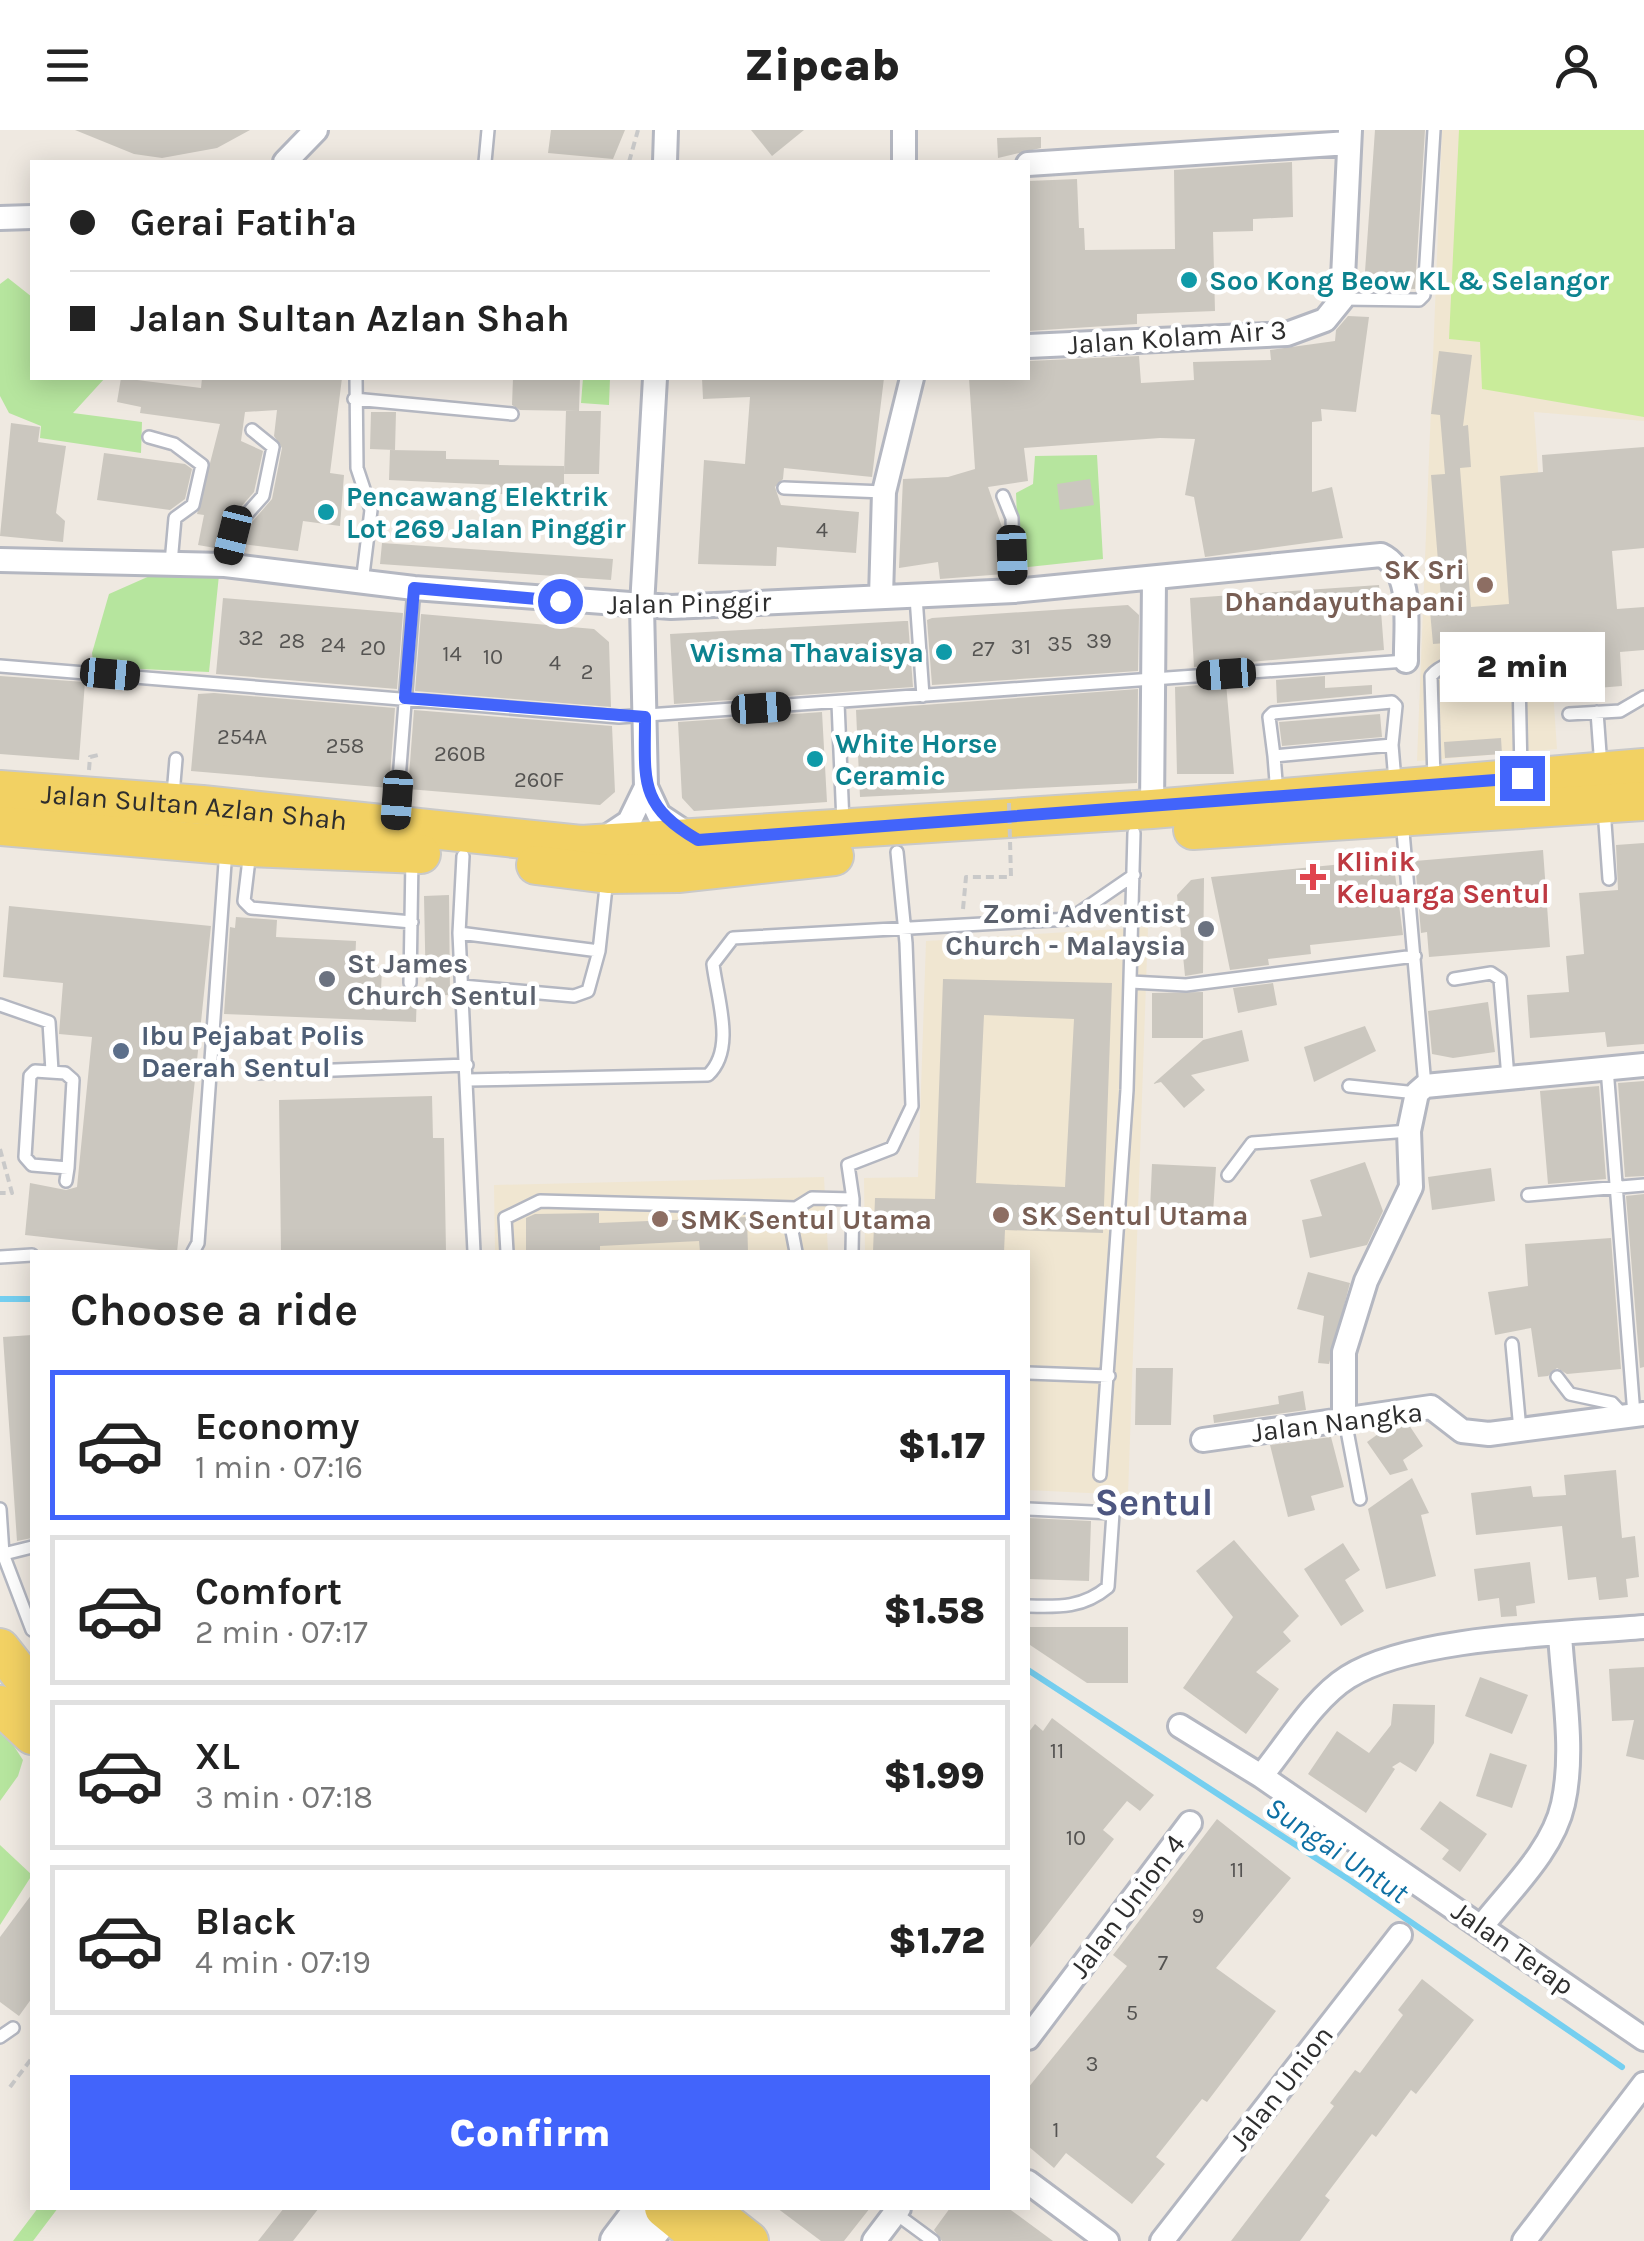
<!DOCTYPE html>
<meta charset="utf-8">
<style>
body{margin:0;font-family:Karla,sans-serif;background:#f6f6f6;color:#222;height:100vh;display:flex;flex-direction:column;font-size:38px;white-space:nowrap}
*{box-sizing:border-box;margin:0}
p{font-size:32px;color:#767676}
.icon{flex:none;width:55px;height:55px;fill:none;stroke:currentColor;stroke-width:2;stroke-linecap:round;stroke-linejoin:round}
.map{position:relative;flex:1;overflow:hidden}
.drawer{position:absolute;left:30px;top:1120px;width:1000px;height:960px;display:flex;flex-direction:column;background:#fff;border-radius:0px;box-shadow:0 5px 25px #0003}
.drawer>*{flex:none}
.hud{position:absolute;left:30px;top:30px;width:1000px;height:220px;border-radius:0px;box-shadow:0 5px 25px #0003;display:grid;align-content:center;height:220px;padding:0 40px;background:#fff}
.end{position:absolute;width:45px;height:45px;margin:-22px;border:12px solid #4264fb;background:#fff;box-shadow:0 0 0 5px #fff}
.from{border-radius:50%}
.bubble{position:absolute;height:70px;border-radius:0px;background:#fff;box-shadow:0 5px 25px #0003;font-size:32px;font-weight:800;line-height:70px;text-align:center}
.car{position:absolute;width:30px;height:60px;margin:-30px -15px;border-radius:12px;box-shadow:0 0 8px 2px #0007;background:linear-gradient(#222 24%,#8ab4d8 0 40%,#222 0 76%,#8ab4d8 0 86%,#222 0)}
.hud b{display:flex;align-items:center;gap:35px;height:95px;font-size:38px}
.hud b+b{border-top:2px solid #e0e0e0}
.hud i{width:25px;height:25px;background:#222}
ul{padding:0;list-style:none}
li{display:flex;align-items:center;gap:30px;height:150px;margin:0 20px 15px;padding:0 20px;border:5px solid #e0e0e0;border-radius:0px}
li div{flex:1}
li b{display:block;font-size:38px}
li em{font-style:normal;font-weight:800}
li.active{border-color:#4264fb}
li>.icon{width:90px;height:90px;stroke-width:1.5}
h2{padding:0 40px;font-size:45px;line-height:120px}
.action{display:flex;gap:20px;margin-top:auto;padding:20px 40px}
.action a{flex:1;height:115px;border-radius:0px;background:#4264fb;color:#fff;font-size:40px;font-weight:800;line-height:115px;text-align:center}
header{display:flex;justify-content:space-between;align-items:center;height:130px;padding:0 40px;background:#fff;font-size:45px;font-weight:800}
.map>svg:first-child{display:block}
.education{fill:#f0e6d1}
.green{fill:#b6e59e}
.pitch{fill:#c9ec9a}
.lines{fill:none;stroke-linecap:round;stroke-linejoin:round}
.stream{stroke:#75cff0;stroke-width:6}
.building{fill:#cbc7bf;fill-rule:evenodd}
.service-casing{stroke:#b4b7c1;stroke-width:16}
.minor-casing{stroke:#b4b7c1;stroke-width:28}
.secondary-casing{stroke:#b4b7c1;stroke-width:38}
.primary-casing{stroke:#c9c9c9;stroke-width:42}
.path{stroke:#c9c9c9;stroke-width:4;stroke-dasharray:8 5;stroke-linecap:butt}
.service{stroke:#fff;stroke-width:11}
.minor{stroke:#fff;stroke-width:22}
.secondary{stroke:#fff;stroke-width:32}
.primary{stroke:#f2d163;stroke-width:38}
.path-bridge{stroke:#c9c9c9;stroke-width:4;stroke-dasharray:8 5;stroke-linecap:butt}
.route{stroke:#4264fb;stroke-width:12}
.culture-dot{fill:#0f9aa8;stroke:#fff;stroke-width:4}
.education-dot{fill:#8d6e63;stroke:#fff;stroke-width:4}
.health-dot{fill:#e0444e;stroke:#fff;stroke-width:4}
.worship-dot{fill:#6b7280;stroke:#fff;stroke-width:4}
.service-dot{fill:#5c6f8a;stroke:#fff;stroke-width:4}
.labels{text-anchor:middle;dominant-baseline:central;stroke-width:9;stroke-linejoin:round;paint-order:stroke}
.number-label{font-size:22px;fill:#555452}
.culture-label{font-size:28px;font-weight:bold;fill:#0d838f;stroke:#fff;text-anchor:start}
.street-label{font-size:28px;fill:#2e2e2e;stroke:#fff}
.education-label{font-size:28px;font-weight:bold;fill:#785e54;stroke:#fff;text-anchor:start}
.health-label{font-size:28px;font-weight:bold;fill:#be3a42;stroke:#fff;text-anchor:start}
.worship-label{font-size:28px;font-weight:bold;fill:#5b616d;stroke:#fff;text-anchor:end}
.service-label{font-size:28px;font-weight:bold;fill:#4e5e75;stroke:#fff;text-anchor:start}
.water-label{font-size:30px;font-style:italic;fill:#0d6fa3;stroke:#fff}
.district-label{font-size:38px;font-weight:bold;fill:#4d5680;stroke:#fff}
</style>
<header><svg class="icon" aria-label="menu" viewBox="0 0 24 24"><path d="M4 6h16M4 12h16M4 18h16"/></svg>Zipcab<svg class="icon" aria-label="person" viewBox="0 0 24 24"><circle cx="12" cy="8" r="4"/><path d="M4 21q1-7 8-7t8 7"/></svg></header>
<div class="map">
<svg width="1644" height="2111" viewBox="0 0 1644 2111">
<rect width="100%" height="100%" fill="#efe9e1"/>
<path class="education" d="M1442,0H1644V291L1534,282L1557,619L1417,631Z
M1148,797L1128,1365L1028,1360V1122H865L864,1048L918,1047L926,811Z
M824,1047L828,1122H495L494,1055Z"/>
<path class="green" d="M8,148L32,167V248H105L73,283L142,292L141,323L40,308L41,296L9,283L0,266V154Z
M583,248H610L609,275L581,273Z
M1097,325L1103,429L1019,438L1016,363L1033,354L1035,326Z
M161,441L219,445L209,542L94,537L92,523L109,464Z
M0,1595L23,1630L18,1646L0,1671Z
M0,1715L32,1745L0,1795Z
M38,2078H58L33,2111H13Z"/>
<path class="pitch" d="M1459,0H1644V287L1482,259L1480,212L1449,209Z"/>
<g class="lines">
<path class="stream" d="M0,1169H32
M1028,1540L1351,1751L1622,1937"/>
</g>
<path class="building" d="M75,0H250L217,18L162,28L134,24Z
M551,0H625L613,29L548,23Z
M751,0H804L772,26Z
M1375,0H1425L1415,159L1364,156Z
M1041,7V18L998,28L997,8Z
M1292,32L1293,87L1253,89V101L1213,102L1215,181L1137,184V194L1028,201V51L1077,49L1079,98H1084L1085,120L1175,119L1174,40Z
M1348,186L1369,187L1356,282L1321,279L1322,291L1312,292V362L1332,357L1343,408L1205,427L1194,367L1185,365L1195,309L1160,308L1024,318L1028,351L988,357L1002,397L1004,444L940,449L938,432L899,438L903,349L948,347L975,339L969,248H1028V231L1139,226L1141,253L1194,250L1193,232L1271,230L1270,220L1335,211L1336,200Z
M1439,221L1472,225L1463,296L1468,295L1471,337L1460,338L1471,477L1509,474L1500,346L1543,342L1542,325L1644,317V418L1612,421L1617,479L1644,477V520L1620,522L1622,556L1559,561L1555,504L1433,514L1430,481L1442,480L1431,345L1445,344L1440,285L1431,284Z
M121,248L201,258L202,248H342L330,343L344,345L340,396L303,391L298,421L242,414L246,399L272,369L282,318L274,306L277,280L245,282L241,311L263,321L254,362L231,388L223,410L216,409L215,418L198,415L204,385L197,384L220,294L140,283L141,277L117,272Z
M513,248H580L579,281L520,280L512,275Z
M702,248H884L872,347L784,338L783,349L775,357L781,375L859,382L856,423L777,417L776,436L698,434L704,330L745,334L750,267L703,269Z
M566,281H601L599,344H564Z
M371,282H396L395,320L370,319Z
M11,293L40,297L38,312L66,316L56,383L65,391L63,412L0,406Z
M390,320L446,321V329L499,330V335L564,336V365L499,364V355L389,350Z
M104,323L185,334L192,339L185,369L170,380L97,370Z
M1090,349L1094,375L1060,380L1057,354Z
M382,413L613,429L611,450L380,434Z
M1379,455L1384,520L1194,537L1190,468Z
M223,468L403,483L397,559L216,544Z
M1128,475L1139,485L1138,541L932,555L927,490L932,488Z
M421,484L594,499L609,512L611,577L415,561Z
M904,491H908L913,557L674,574L670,504Z
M0,546L85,552L79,630L0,624Z
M1325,546V558L1372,555V564L1277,573L1276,550Z
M1226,553L1234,644H1177L1175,557Z
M1138,559L1137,653L860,667L856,580Z
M214,563L395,578L389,658L191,641L198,564Z
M414,580L612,596L615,662L600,675L408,659Z
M822,582L827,672L694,681L682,668L678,592Z
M1380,584L1382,607L1282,616L1279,592Z
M1501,608L1502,624L1445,628L1444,612Z
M1644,713V914L1607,917L1605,902L1530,908L1527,865L1569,862L1566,826L1584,824L1579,763L1618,760L1616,715Z
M1543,720L1550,817L1429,827L1427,802L1421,803L1415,731Z
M1393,729L1403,805L1310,815L1311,824L1268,829L1269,835L1230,840L1211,747Z
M1204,748L1203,843L1185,846L1177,765L1191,750Z
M449,765L450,865L426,866L424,766Z
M9,776L211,796L177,1122L25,1105L30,1053L66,1060L77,1057L92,907L59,904L63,853L3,847Z
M236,787L277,790L276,807L356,811L355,836L382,837L381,861L417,862L416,892L224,884L230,797L235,798Z
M943,849L1112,853L1103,1103L1005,1100L1004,1122H873L875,1068L935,1069ZM984,885L1074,889L1065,1057L976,1053Z
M1273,853L1277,875L1238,883L1233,858Z
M1203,862V908H1152V863Z
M1488,872L1495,922L1453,928L1432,924L1428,881Z
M1365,896L1376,921L1314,952L1304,917Z
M1242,900L1249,931L1191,945L1205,960L1184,978L1161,952L1153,954L1203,910Z
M1644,951V1046L1625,1047L1618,953Z
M1599,956L1606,1049L1548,1054L1540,961Z
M432,966L433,1008H444L446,1122H281L279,970Z
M1365,1032L1383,1081L1367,1115L1310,1128L1302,1090L1322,1086L1310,1050Z
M1152,1034L1216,1037L1213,1083L1150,1080Z
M1491,1038L1495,1071L1432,1080L1428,1047Z
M1644,1064V1237L1640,1238L1626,1066Z
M599,1083V1093L747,1087L748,1122H700L699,1111L600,1116V1122H526V1088L535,1084Z
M1611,1108L1621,1239L1567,1244L1557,1238L1548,1246L1538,1247L1531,1198L1495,1205L1488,1162L1528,1156L1525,1114Z
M1308,1142L1350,1153L1329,1234L1318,1233L1324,1186L1297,1179Z
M32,1205V1408L17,1411L3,1207Z
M1136,1238H1173L1171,1295H1135Z
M1303,1261L1306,1280L1214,1293L1213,1285L1279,1274L1278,1266Z
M1409,1295L1423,1316L1403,1330L1408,1340L1390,1345L1367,1312L1385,1299Z
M1331,1307L1344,1357L1311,1366L1315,1380L1288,1387L1270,1315Z
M1616,1340L1622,1408L1635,1406L1639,1447L1626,1449L1628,1467L1599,1470L1596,1447L1568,1450L1562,1396L1476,1405L1471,1363L1531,1356L1533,1367L1566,1365L1564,1345Z
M1412,1348L1429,1383L1421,1385L1436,1446L1386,1459L1368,1379Z
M1028,1388L1091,1391L1089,1451L1028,1449Z
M1234,1410L1299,1486L1283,1502L1291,1511L1256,1542L1279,1559L1246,1604L1183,1558L1233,1487L1196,1441Z
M1343,1413L1360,1440L1345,1450L1364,1481L1341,1496L1304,1439Z
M1530,1432L1535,1473L1516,1476L1517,1486L1501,1487L1499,1468L1478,1471L1474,1439Z
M1030,1497H1128V1553H1087L1030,1515Z
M1644,1537V1630L1626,1626L1634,1590L1612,1591L1609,1539Z
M1480,1547L1528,1565L1512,1604L1465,1586Z
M1393,1574L1435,1575L1434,1613L1416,1642L1400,1632L1392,1637L1395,1639L1366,1683L1308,1644L1337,1601L1369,1623L1391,1595Z
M1052,1588L1154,1665L1140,1681L1127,1671L1103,1700L1114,1709L1028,1820V1603L1035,1594L1043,1601Z
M1490,1623L1527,1635L1512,1678L1476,1666Z
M1440,1671L1487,1704L1460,1742L1442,1729L1449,1720L1420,1699Z
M1217,1689L1291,1748L1216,1838L1276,1881L1207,1972L1202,1969L1156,2027L1165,2034L1132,2074L1066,2023L1054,2038L1028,2016V1958L1127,1836L1113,1825Z
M32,1764V1868L19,1886L0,1872V1807Z
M1422,1849L1474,1890L1416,1964L1411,1960L1376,2007L1372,2004L1325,2066L1330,2070L1300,2111H1231L1334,1976L1330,1973L1355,1940L1360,1943L1403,1885L1398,1880Z
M284,2078H319L293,2111H258Z
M777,2078H870L844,2111H821Z
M950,2078H1008L1053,2111H942L934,2100Z"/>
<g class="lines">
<g class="service-casing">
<path id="service" d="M485,32L488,0
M1342,169L1419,170L1424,165L1434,0
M356,248L357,338L371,380L362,453
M354,269L512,284
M149,307L174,314L202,335L193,375L175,388L171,433
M784,358L884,362
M1003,366L1012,388L1014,461
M225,435L238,394L263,366L273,317L252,300
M916,467L923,566
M0,536L619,587L1406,531
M838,573L843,693
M1597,582L1601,637
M1569,584L1620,581L1644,567
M1274,626L1269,587L1273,583L1392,572L1396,576L1392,615L1395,651
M1434,650L1431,546C1448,525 1507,520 1519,547L1521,642
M1277,664L1274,626L1392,615
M173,665L176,629
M1604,679L1609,749
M396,688L414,458
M1402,690L1425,956
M250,721L244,771L251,778L412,792
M463,726L459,803L474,1122
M459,803L599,821L588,861L574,866L462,856
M599,821L607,748
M1454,849L1491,843L1500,849L1508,948
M1131,852L1186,855L1415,826
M410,853L412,728
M0,875L49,892L52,941
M1607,938L1634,1285
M256,943L467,935
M468,950L708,945C736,919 717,868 713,834L733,808L1070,789L1134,745
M1349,956L1417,963
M1228,1045L1252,1013L1409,1001
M66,1051L68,1038L32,1035L25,1027L30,946L35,941L65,943L73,950L68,1038
M1528,1065L1644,1055
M796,1078L812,1068L853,1069
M193,1122L198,1113L226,719
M507,1122L505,1088L540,1071L796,1078L792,1101L796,1122
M852,1122L853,1069L848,1035L892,1018L912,976L906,813L897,722
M0,1127L32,1125
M1512,1214L1520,1300
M1028,1243L1109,1246
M1557,1247L1570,1264L1612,1273L1624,1286
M1345,1290L1360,1369
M1100,1345L1127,960L1134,703
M0,1379L3,1424L32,1500
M1028,1379L1113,1383L1108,1457C1083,1478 1059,1477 1028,1476
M0,1425L32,1417
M0,1907L13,1898
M895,2083L933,2111"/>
</g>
<g class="minor-casing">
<path id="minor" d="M904,0V32
M285,32L316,0
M665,32L666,0
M1028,34L1349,13
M0,88L32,87
M1028,216L1287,204L1325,190L1342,169L1350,0
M0,430L225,435L414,458L671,477L1014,461L1381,425C1415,441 1405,497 1406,531
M881,467L884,362L912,248
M646,657L659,685L692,707
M1152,679L1154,450
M602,710L629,692L646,657L642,476L655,248
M1344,1287V1222L1366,1151L1411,1057L1409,1001L1417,963L1425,956L1644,935
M1203,1310L1431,1277L1462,1301L1489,1304L1644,1284
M1180,1596L1261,1646L1644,1909
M1261,1646C1287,1615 1313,1569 1348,1547C1413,1506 1566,1504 1644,1497
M1482,1796C1510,1760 1553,1720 1563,1674C1575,1621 1563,1558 1560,1504
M1028,1908L1190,1693
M1028,2052L1107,2111
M874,2111L899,2078
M1162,2111L1400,1805
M1524,2111L1644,1954"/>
</g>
<g class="secondary-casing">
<path id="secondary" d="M617,2111L642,2078
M645,2111L670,2078"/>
</g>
<g class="primary-casing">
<g id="primary">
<path id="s1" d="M0,660L202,675L581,715L1152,679L1644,638"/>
<path d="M0,696L250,717L421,724"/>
<path d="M1193,700L1644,671"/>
<path d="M536,735L608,744L678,743L834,726"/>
<path d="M0,1518L32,1559"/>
<path d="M0,1575L32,1605"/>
<path d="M664,2078L704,2111"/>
<path d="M707,2078L749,2111"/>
</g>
</g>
<path class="path" d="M629,32L638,0
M89,640L90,627L102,624
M963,779L966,747H1011
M0,1019L12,1063H0
M10,1957L32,1928"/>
<use href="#service" class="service"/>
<use href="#minor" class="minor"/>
<use href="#secondary" class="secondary"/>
<use href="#primary" class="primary"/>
<path class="path-bridge" d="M1009,673L1011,747"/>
</g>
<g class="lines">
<path class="route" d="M560,471L414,458L405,568L645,587C645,650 638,675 698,710L1522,648"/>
</g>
<g class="culture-dot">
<circle cx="1189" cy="150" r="10"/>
<circle cx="326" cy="382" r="10"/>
<circle cx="944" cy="522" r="10"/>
<circle cx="815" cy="629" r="10"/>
</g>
<g class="education-dot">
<circle cx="1485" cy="455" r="10"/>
<circle cx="1001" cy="1085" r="10"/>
<circle cx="660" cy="1089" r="10"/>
</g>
<path class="health-dot" d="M1308 732h10v10h10v10h-10v10h-10v-10h-10v-10h10z"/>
<g class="worship-dot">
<circle cx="1206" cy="799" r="10"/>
<circle cx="327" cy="849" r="10"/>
</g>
<circle class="service-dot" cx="121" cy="921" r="10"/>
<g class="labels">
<g class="number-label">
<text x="822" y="400">4</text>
<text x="251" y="508">32</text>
<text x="292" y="511">28</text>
<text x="1099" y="511">39</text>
<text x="1060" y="514">35</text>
<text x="333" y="515">24</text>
<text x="1021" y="517">31</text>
<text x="373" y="518">20</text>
<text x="983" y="519">27</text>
<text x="452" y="524">14</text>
<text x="493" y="527">10</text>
<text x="555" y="533">4</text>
<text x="587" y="542">2</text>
<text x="242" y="607">254A</text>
<text x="345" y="616">258</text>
<text x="460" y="624">260B</text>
<text x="539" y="650">260F</text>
<text x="1057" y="1621">11</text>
<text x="1076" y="1708">10</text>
<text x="1237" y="1740">11</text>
<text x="1198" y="1786">9</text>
<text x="1163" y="1833">7</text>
<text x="1132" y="1883">5</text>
<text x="1092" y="1934">3</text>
<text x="1056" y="2000">1</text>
</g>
<g class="culture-label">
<text x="1209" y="150">Soo Kong Beow KL &amp; Selangor</text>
<text x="346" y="366">Pencawang Elektrik<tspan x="346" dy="32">Lot 269 Jalan Pinggir</tspan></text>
<text x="924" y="522" text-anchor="end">Wisma Thavaisya</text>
<text x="835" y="613">White Horse<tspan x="835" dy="32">Ceramic</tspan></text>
</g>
<g class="street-label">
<text transform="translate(1177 207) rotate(-4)">Jalan Kolam Air 3</text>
<text transform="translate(689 473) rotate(-1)">Jalan Pinggir</text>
<text stroke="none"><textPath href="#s1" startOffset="195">Jalan Sultan Azlan Shah</textPath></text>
<text transform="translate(1337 1292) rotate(-7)">Jalan Nangka</text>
<text transform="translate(1127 1776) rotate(-53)">Jalan Union 4</text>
<text transform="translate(1513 1818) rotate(35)">Jalan Terap</text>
<text transform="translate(1281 1958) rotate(-52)">Jalan Union</text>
</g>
<g class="education-label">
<text x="1465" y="439" text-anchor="end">SK Sri<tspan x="1465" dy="32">Dhandayuthapani</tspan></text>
<text x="1021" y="1085">SK Sentul Utama</text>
<text x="680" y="1089">SMK Sentul Utama</text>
</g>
<g class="health-label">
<text x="1336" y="731">Klinik<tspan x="1336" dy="32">Keluarga Sentul</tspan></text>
</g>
<g class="worship-label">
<text x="1186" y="783">Zomi Adventist<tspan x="1186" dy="32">Church - Malaysia</tspan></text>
<text x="347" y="833" text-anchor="start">St James<tspan x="347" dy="32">Church Sentul</tspan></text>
</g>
<g class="service-label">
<text x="141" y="905">Ibu Pejabat Polis<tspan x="141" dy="32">Daerah Sentul</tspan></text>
</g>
<g class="water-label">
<text transform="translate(1337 1720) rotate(34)">Sungai Untut</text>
</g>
<g class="district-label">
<text x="1154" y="1372">Sentul</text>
</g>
</g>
</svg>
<i class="end from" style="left:560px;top:471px"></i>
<i class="end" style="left:1522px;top:648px"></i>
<div class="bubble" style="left:1440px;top:502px;width:165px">2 min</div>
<i class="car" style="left:233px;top:405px;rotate:194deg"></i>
<i class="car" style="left:1012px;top:425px;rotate:178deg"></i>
<i class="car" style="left:110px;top:544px;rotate:95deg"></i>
<i class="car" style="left:1226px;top:544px;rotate:266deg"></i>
<i class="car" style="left:761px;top:578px;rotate:86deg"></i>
<i class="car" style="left:397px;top:670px;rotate:184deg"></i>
<div class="hud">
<b><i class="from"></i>Gerai Fatih'a</b>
<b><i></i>Jalan Sultan Azlan Shah</b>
</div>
<section class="drawer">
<h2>Choose a ride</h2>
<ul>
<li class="active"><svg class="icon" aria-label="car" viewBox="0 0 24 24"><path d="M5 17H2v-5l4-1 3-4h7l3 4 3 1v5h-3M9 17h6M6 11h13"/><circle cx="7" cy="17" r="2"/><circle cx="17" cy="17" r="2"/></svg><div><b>Economy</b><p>1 min · 07:16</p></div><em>$1.17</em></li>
<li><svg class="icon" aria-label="car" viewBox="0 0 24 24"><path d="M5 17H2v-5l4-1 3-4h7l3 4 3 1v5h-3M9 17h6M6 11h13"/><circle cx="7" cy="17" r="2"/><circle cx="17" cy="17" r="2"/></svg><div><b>Comfort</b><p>2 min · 07:17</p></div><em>$1.58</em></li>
<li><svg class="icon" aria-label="car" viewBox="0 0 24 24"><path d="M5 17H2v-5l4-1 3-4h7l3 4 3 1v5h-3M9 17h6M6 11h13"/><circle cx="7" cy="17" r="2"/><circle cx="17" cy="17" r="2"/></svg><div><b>XL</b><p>3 min · 07:18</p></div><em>$1.99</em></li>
<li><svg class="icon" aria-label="car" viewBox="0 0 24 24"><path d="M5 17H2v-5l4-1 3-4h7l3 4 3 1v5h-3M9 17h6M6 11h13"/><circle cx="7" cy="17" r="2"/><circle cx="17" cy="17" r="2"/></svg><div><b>Black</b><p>4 min · 07:19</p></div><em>$1.72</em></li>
</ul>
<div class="action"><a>Confirm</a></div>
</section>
</div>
